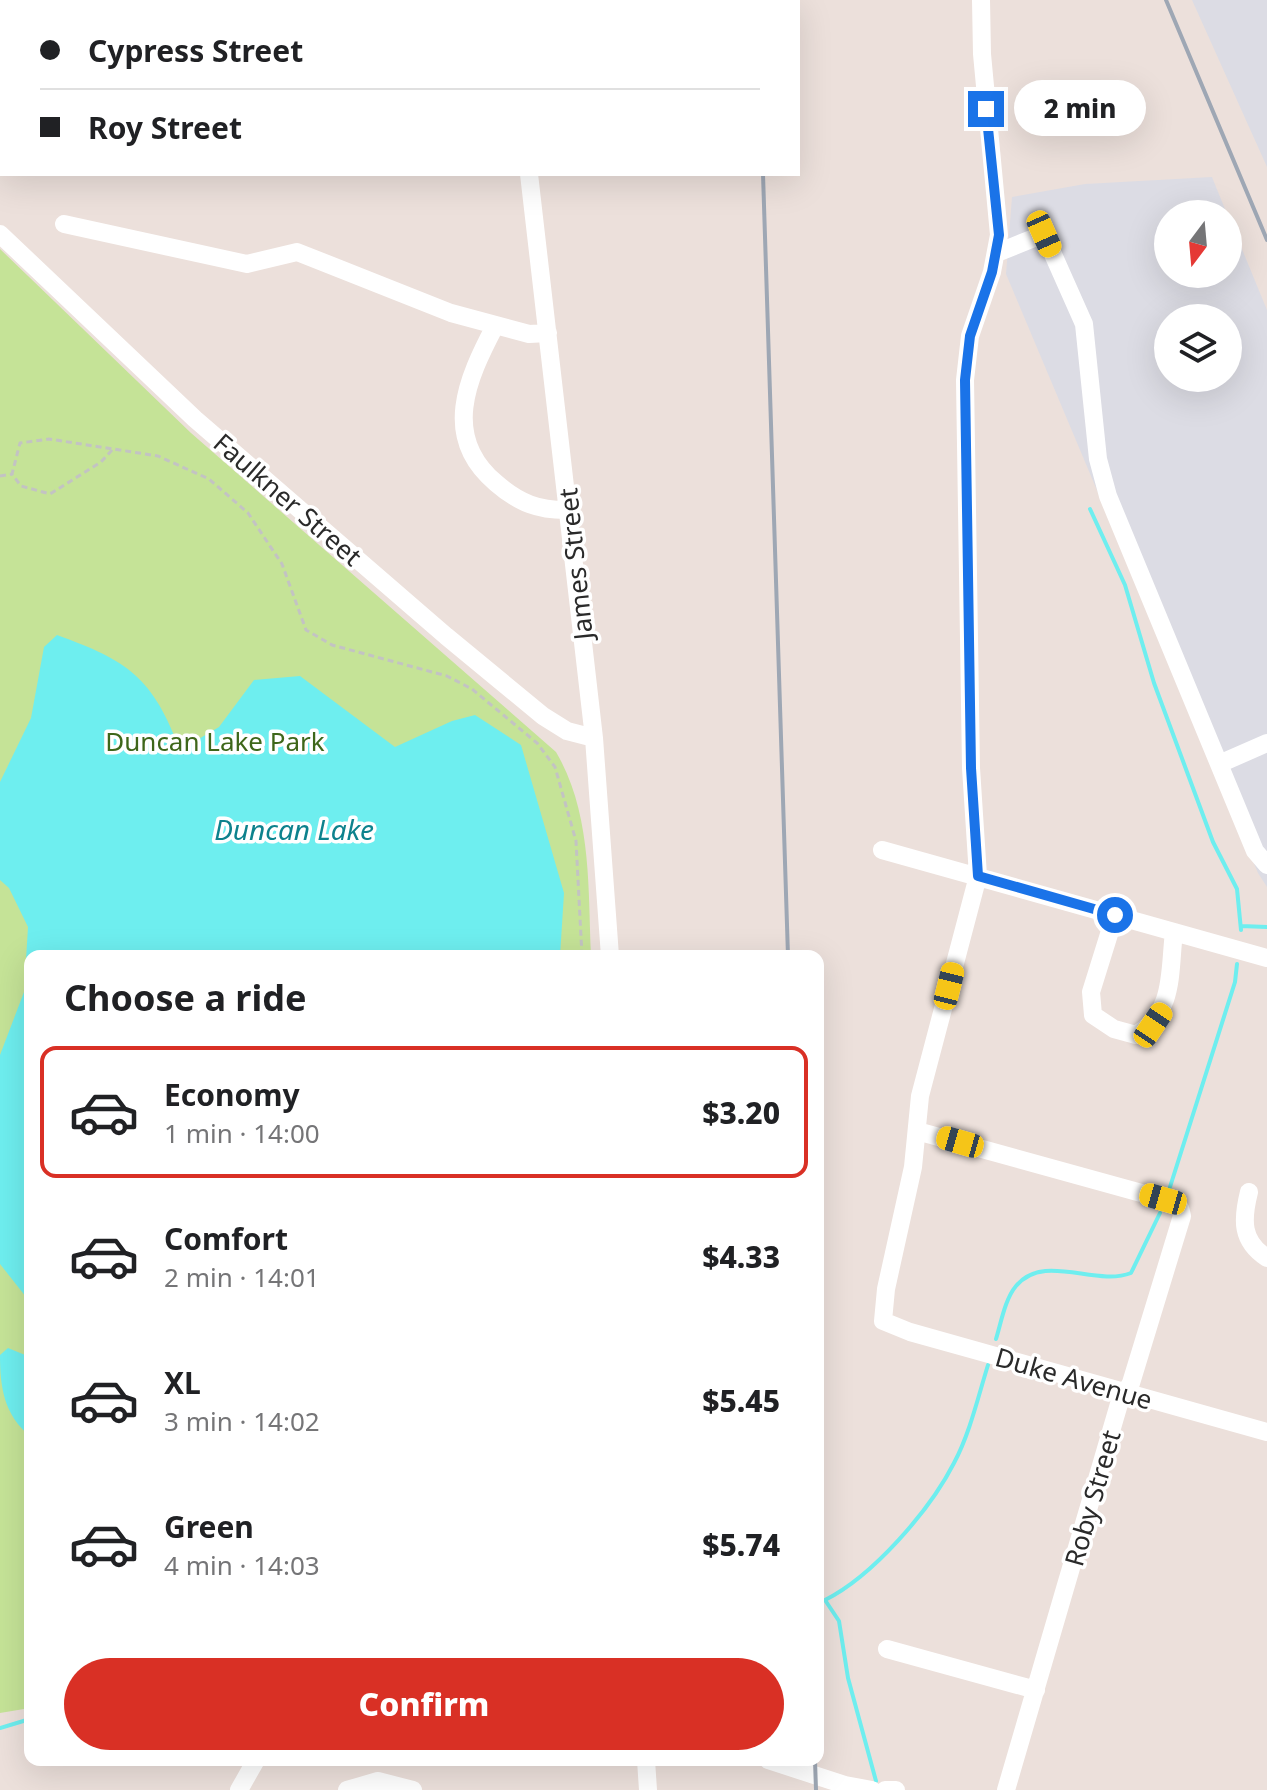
<!DOCTYPE html>
<meta charset="utf-8">
<style>
body{margin:0;font-family:"Noto Sans",sans-serif;background:#f2f2f2;color:#202124;height:100vh;display:flex;flex-direction:column;font-size:30px;white-space:nowrap}
*{box-sizing:border-box;margin:0}
p{font-size:26px;color:#757577}
.icon{flex:none;width:44px;height:44px;fill:none;stroke:currentColor;stroke-width:2;stroke-linecap:round;stroke-linejoin:round}
.map{position:relative;flex:1;overflow:hidden}
.side{position:absolute;left:24px;top:950px;width:800px;height:816px;display:flex;flex-direction:column;background:#fff;border-radius:16px;box-shadow:0 8px 32px #0002}
.side>*{flex:none}
.guide{position:absolute;left:0px;top:0px;width:800px;height:176px;box-shadow:0 8px 32px #0002;display:grid;align-content:center;height:176px;padding:0 40px;background:#fff}
.needle{width:52px;rotate:196deg}
.buttons{position:absolute;left:1154px;top:200px;display:grid;gap:16px}
.buttons a{display:grid;place-items:center;width:88px;height:88px;border-radius:50%;background:#fff;box-shadow:0 8px 32px #0002;font-size:40px}
.end{position:absolute;width:36px;height:36px;margin:-18px;border:10px solid #1a73e8;background:#fff;box-shadow:0 0 0 4px #fff}
.from{border-radius:50%}
.bubble{position:absolute;height:56px;border-radius:28px;background:#fff;box-shadow:0 8px 32px #0002;font-size:26px;font-weight:800;line-height:56px;text-align:center}
.car{position:absolute;width:24px;height:48px;margin:-24px -12px;border-radius:10px;box-shadow:0 0 6px 2px #0007;background:linear-gradient(#f5c518 24%,#345 0 40%,#f5c518 0 76%,#345 0 86%,#f5c518 0)}
.guide b{display:flex;align-items:center;gap:28px;height:76px;font-size:30px}
.guide b+b{border-top:2px solid #e0e0e0}
.guide i{width:20px;height:20px;background:#202124}
ul{padding:0;list-style:none}
li{display:flex;align-items:center;gap:24px;height:132px;margin:0 16px 12px;padding:0 24px;border:4px solid transparent;border-radius:16px}
li div{flex:1}
li b{display:block;font-size:30px}
li em{font-style:normal;font-weight:800}
li.selected{border-color:#d93025}
li>.icon{width:72px;height:72px;stroke-width:1.5}
h2{padding:0 40px;font-size:36px;line-height:96px}
.primary-button{display:flex;gap:16px;margin-top:auto;padding:16px 40px}
.primary-button a{flex:1;height:92px;border-radius:48px;background:#d93025;color:#fff;font-size:32px;font-weight:800;line-height:92px;text-align:center}
.map>svg:first-child{display:block}
.industrial{fill:#dcdce4;fill-rule:evenodd}
.green{fill:#c5e397}
.water{fill:#6eeeef}
.lines{fill:none;stroke-linecap:round;stroke-linejoin:round}
.stream{stroke:#6eeeef;stroke-width:4}
.path{stroke:#c3c3c3;stroke-width:3;stroke-dasharray:6 4;stroke-linecap:butt}
.minor{stroke:#fff;stroke-width:18}
.rail{stroke:#9ea7b4;stroke-width:4}
.route{stroke:#1a73e8;stroke-width:10}
.labels{text-anchor:middle;dominant-baseline:central;stroke-width:7;stroke-linejoin:round;paint-order:stroke}
.street-label{font-size:26px;fill:#2a2a2a;stroke:#fff}
.park-label{font-size:26px;fill:#3e671a;stroke:#fff}
.water-label{font-size:28px;font-style:italic;fill:#0d828d;stroke:#fff}
</style>
<div class="map">
<svg width="1267" height="1790" viewBox="0 0 1267 1790">
<rect width="100%" height="100%" fill="#ece0db"/>
<path class="industrial" d="M1192,0H1267V167Z
M1212,177L1227,214H1168V274H1228V215L1267,310V887L1258,873L1006,274L1012,197L1085,184ZM1168,318H1228V378H1168Z"/>
<path class="green" d="M0,249L191,433L556,752C592,813 588,888 591,956H30V1708L0,1713Z"/>
<path class="water" d="M57,635C129,661 153,678 180,750L219,727L254,680L300,676L395,747L452,721L475,715L521,745L564,893L560,956H30V1302L0,1264V1055L24,992L28,927L9,888L0,880V782L31,718L44,647Z
M8,1348L30,1357V1436C4,1415 0,1387 0,1355Z"/>
<g class="lines">
<path class="stream" d="M1090,509L1125,585L1154,683L1213,842L1237,889L1241,930
M1241,926L1267,927
M1170,1187L1235,982L1237,964
M996,1339C1001,1323 1005,1299 1016,1286C1044,1252 1095,1287 1131,1273L1160,1213
M0,1728L30,1719
M876,1781L848,1678L839,1621L825,1600C873,1576 930,1510 954,1463C970,1433 978,1397 988,1365"/>
<path class="path" d="M112,450L101,462L50,494L21,486L12,474L20,443L49,439L158,456L209,479L248,513L282,564L306,630L332,645L447,676L472,689L537,743L555,767L576,841L582,956
M0,476L12,474"/>
<path class="minor" d="M508,0L509,2
M981,0L982,54L999,235L992,272L970,336L965,380L971,768L978,876L920,1096L913,1167L886,1289L883,1321L910,1332L1267,1432
M529,174L594,738L610,956
M64,224L247,264L297,252L451,313L529,334L548,333
M0,234L195,419L446,636L543,716L567,731L594,738
M997,253L1044,234L1084,324L1098,459L1108,496L1255,851L1267,865
M495,326C467,379 441,437 496,483C519,503 539,511 570,510
M1219,764L1267,743
M882,850L1267,958
M1115,915L1091,992L1093,1015L1114,1029L1136,1035C1175,1011 1169,973 1174,932
M917,1131L1163,1199L1180,1208L1182,1216L1131,1383L1119,1404L1006,1790
M1249,1192C1242,1220 1241,1241 1267,1258
M887,1649L1036,1690
M646,1760L648,1790
M768,1760L845,1785L872,1790
M239,1790L256,1760
M347,1790L378,1781L413,1790
M885,1790H896"/>
<path class="rail" d="M757,0V2
M1166,0L1267,240
M763,174L788,956
M815,1760L816,1790"/>
</g>
<g class="lines">
<path class="route" d="M986,109L999,235L992,272L970,336L965,380L971,768L978,876L1115,915"/>
</g>
<g class="labels">
<g class="street-label">
<text transform="translate(288 499) rotate(41)">Faulkner Street</text>
<text transform="translate(575 564) rotate(-96)">James Street</text>
<text transform="translate(1074 1378) rotate(16)">Duke Avenue</text>
<text transform="translate(1092 1498) rotate(-74)">Roby Street</text>
</g>
<g class="park-label">
<text x="215" y="741">Duncan Lake Park</text>
</g>
<g class="water-label">
<text x="294" y="829">Duncan Lake</text>
</g>
</g>
</svg>
<div class="buttons">
<a><svg class="needle" viewBox="-14 -14 28 28"><path d="M0-13l5 13h-10z" fill="#e53935"/><path d="M0 13l5-13h-10z" fill="#757577"/></svg></a>
<a><svg class="icon" aria-label="layers" viewBox="0 0 24 24"><path d="M12 4l9 5-9 5-9-5zM3 14l9 5 9-5"/></svg></a>
</div>
<i class="end from" style="left:1115px;top:915px"></i>
<i class="end" style="left:986px;top:109px"></i>
<div class="bubble" style="left:1014px;top:80px;width:132px">2 min</div>
<i class="car" style="left:1044px;top:234px;rotate:156deg"></i>
<i class="car" style="left:949px;top:986px;rotate:14deg"></i>
<i class="car" style="left:1153px;top:1025px;rotate:34deg"></i>
<i class="car" style="left:960px;top:1142px;rotate:286deg"></i>
<i class="car" style="left:1163px;top:1199px;rotate:286deg"></i>
<div class="guide">
<b><i class="from"></i>Cypress Street</b>
<b><i></i>Roy Street</b>
</div>
<section class="side">
<h2>Choose a ride</h2>
<ul>
<li class="selected"><svg class="icon" aria-label="car" viewBox="0 0 24 24"><path d="M5 17H2v-5l4-1 3-4h7l3 4 3 1v5h-3M9 17h6M6 11h13"/><circle cx="7" cy="17" r="2"/><circle cx="17" cy="17" r="2"/></svg><div><b>Economy</b><p>1 min · 14:00</p></div><em>$3.20</em></li>
<li><svg class="icon" aria-label="car" viewBox="0 0 24 24"><path d="M5 17H2v-5l4-1 3-4h7l3 4 3 1v5h-3M9 17h6M6 11h13"/><circle cx="7" cy="17" r="2"/><circle cx="17" cy="17" r="2"/></svg><div><b>Comfort</b><p>2 min · 14:01</p></div><em>$4.33</em></li>
<li><svg class="icon" aria-label="car" viewBox="0 0 24 24"><path d="M5 17H2v-5l4-1 3-4h7l3 4 3 1v5h-3M9 17h6M6 11h13"/><circle cx="7" cy="17" r="2"/><circle cx="17" cy="17" r="2"/></svg><div><b>XL</b><p>3 min · 14:02</p></div><em>$5.45</em></li>
<li><svg class="icon" aria-label="car" viewBox="0 0 24 24"><path d="M5 17H2v-5l4-1 3-4h7l3 4 3 1v5h-3M9 17h6M6 11h13"/><circle cx="7" cy="17" r="2"/><circle cx="17" cy="17" r="2"/></svg><div><b>Green</b><p>4 min · 14:03</p></div><em>$5.74</em></li>
</ul>
<div class="primary-button"><a>Confirm</a></div>
</section>
</div>
